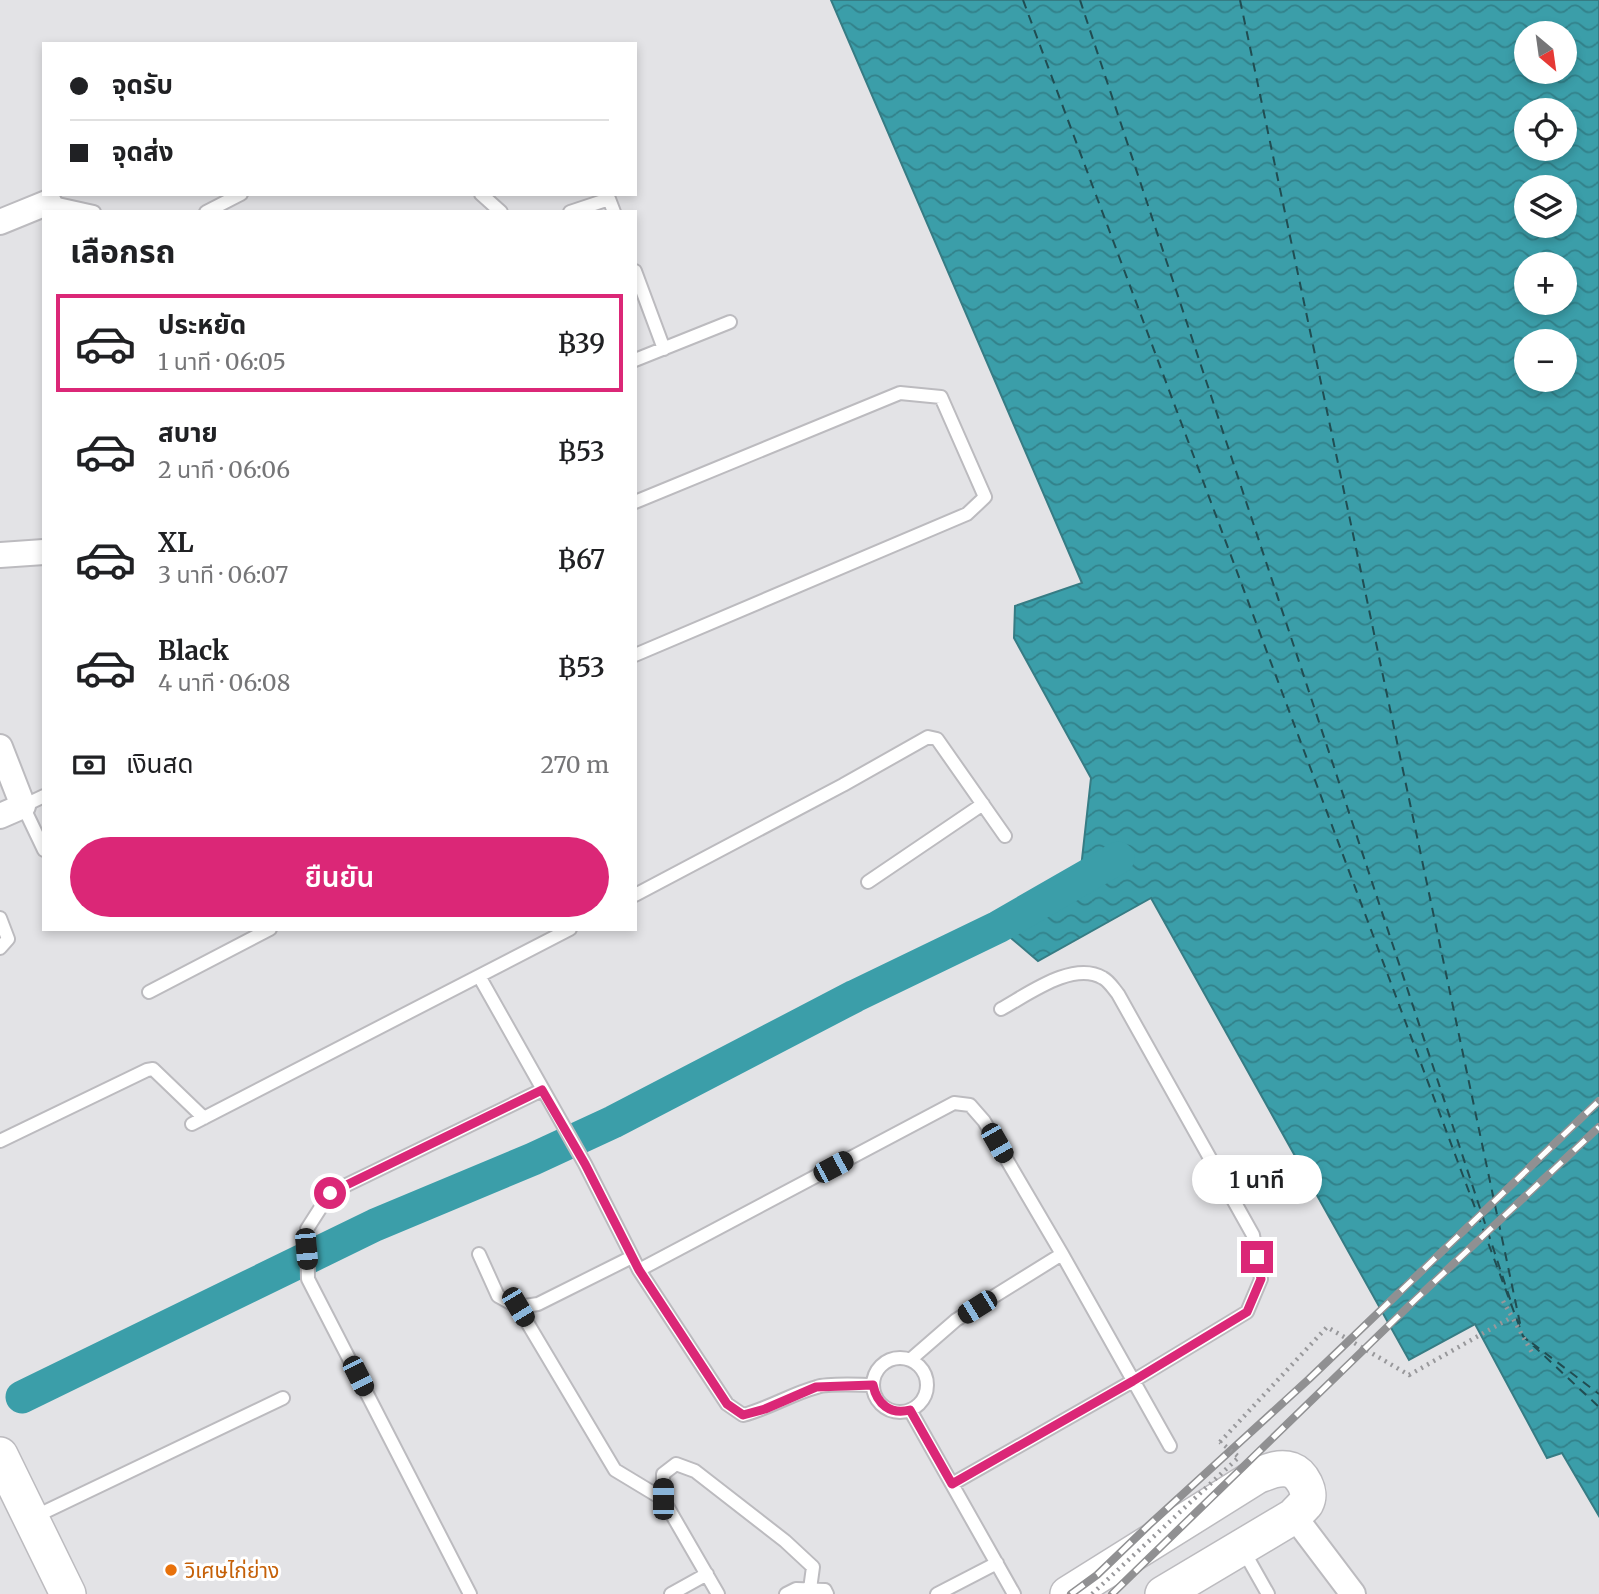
<!DOCTYPE html>
<html lang="th">
<meta charset="utf-8">
<style>
body{margin:0;font-family:Merriweather,"Noto Sans Thai",serif;background:#f6f6f6;color:#202124;height:100vh;display:flex;flex-direction:column;font-size:26px;white-space:nowrap}
*{box-sizing:border-box;margin:0}
p{font-size:23px;color:#757577}
.icon{flex:none;width:38px;height:38px;fill:none;stroke:currentColor;stroke-width:2;stroke-linecap:round;stroke-linejoin:round}
.map{position:relative;flex:1;overflow:hidden}
.sheet{position:absolute;left:42px;top:210px;width:595px;height:721px;display:flex;flex-direction:column;background:#fff;border-radius:0px;box-shadow:0 4px 10px #0003}
.sheet>*{flex:none}
.hud{position:absolute;left:42px;top:42px;width:595px;height:154px;border-radius:0px;box-shadow:0 4px 10px #0003;display:grid;align-content:center;height:154px;padding:0 28px;background:#fff}
.needle{width:46px;rotate:151deg}
.buttons{position:absolute;left:1514px;top:21px;display:grid;gap:14px}
.buttons a{display:grid;place-items:center;width:63px;height:63px;border-radius:50%;background:#fff;box-shadow:0 4px 10px #0003;font-size:35px}
.end{position:absolute;width:32px;height:32px;margin:-16px;border:9px solid #db2777;background:#fff;box-shadow:0 0 0 4px #fff}
.from{border-radius:50%}
.bubble{position:absolute;height:49px;border-radius:24px;background:#fff;box-shadow:0 4px 10px #0003;font-size:23px;font-weight:600;line-height:49px;text-align:center}
.car{position:absolute;width:21px;height:42px;margin:-21px -10px;border-radius:9px;box-shadow:0 0 5px 2px #0007;background:linear-gradient(#222 24%,#8ab4d8 0 40%,#222 0 76%,#8ab4d8 0 86%,#222 0)}
.hud b{display:flex;align-items:center;gap:24px;height:66px;font-size:26px}
.hud b+b{border-top:2px solid #e0e0e0}
.hud i{width:18px;height:18px;background:#202124}
ul{padding:0;list-style:none}
li{display:flex;align-items:center;gap:21px;height:98px;margin:0 14px 10px;padding:0 14px;border:4px solid transparent;border-radius:0px}
li div{flex:1}
li b{display:block;font-size:26px}
li em{font-style:normal;font-weight:600}
li.current{border-color:#db2777}
li>.icon{width:63px;height:63px;stroke-width:1.5}
h2{padding:0 28px;font-size:32px;line-height:84px}
.pay{display:flex;align-items:center;gap:18px;height:77px;padding:0 28px;font-size:26px}
.pay p{margin-inline-start:auto}
.button{display:flex;gap:14px;margin-top:auto;padding:14px 28px}
.button a{flex:1;height:80px;border-radius:42px;background:#db2777;color:#fff;font-size:28px;font-weight:600;line-height:80px;text-align:center}
.map>svg:first-child{display:block}
.water{fill:url(#water-waves);stroke:#367c84;stroke-width:2;fill-rule:evenodd}
.lines{fill:none;stroke-linecap:round;stroke-linejoin:round}
.canal{stroke:#3b9ea9;stroke-width:33}
.ferry{stroke:#214d52;stroke-width:2;stroke-dasharray:9 7;stroke-linecap:butt}
.lane-casing{stroke:#bcbbbf;stroke-width:16}
.street-casing{stroke:#bcbbbf;stroke-width:28}
.secondary-casing{stroke:#bcbbbf;stroke-width:38}
.path{stroke:#98989b;stroke-width:4.5;stroke-dasharray:2 5;stroke-linecap:butt}
.lane{stroke:#fff;stroke-width:12}
.street{stroke:#fff;stroke-width:24}
.secondary{stroke:#fff;stroke-width:35}
.rail-casing{stroke:#909092;stroke-width:8}
.rail{stroke:#fff;stroke-width:5;stroke-dasharray:16;stroke-linecap:butt}
.path-bridge{stroke:#98989b;stroke-width:4.5;stroke-dasharray:2 5;stroke-linecap:butt}
.route{stroke:#db2777;stroke-width:9}
.food-dot{fill:#e8710a;stroke:#fff;stroke-width:2.5}
.labels{text-anchor:middle;dominant-baseline:central;stroke-width:6;stroke-linejoin:round;paint-order:stroke}
.food-label{font-size:21px;fill:#c56008;stroke:#fff;text-anchor:start}
</style>
<div class="map">
<svg width="1599" height="1594" viewBox="0 0 1599 1594">
<defs>
<pattern id="water-waves" width="16" height="10" patternUnits="userSpaceOnUse" patternTransform="scale(1.75)"><rect width="16" height="10" fill="#3b9ea9"/><path d="M0 5q4-4 8 0t8 0" fill="none" stroke="#32818a"/></pattern>
</defs>
<rect width="100%" height="100%" fill="#e3e3e6"/>
<path class="water" d="M831,0H1599V1516L1562,1453L1547,1458L1475,1324L1409,1360L1151,898L1038,961L998,927L1023,925L1079,886L1091,778L1014,638L1015,606L1082,583ZM1526,33H1564V72H1526ZM1526,110H1564V149H1526ZM1526,187H1564V226H1526ZM1526,264H1564V303H1526ZM1526,341H1564V380H1526Z"/>
<g class="lines">
<path class="canal" d="M22,1397L375,1225L533,1159L613,1122L855,996L998,927L1118,858"/>
<path class="ferry" d="M1023,0L1523,1336L1599,1407
M1080,0L1512,1305
M1240,0L1521,1328
M1532,1343L1599,1394"/>
<g class="lane-casing">
<path id="lane" d="M481,194L501,212
M49,200V202L94,212
M206,212L241,194
M570,212L609,199L614,212
M635,271L664,349
M635,360L730,322
M635,502L900,393L941,397L985,497L967,514L635,655
M44,796L23,806L44,850
M868,882L983,804
M635,895L843,785L928,737L937,739L1005,836
M0,918L8,939L0,948
M479,976L585,1164L639,1270L727,1404L743,1415C770,1408 791,1394 817,1387C828,1383 859,1385 873,1385
M149,992L270,929
M192,1124L570,929
M0,1141L147,1070L153,1069L204,1118
M479,1254L498,1296L518,1307L538,1304L632,1257
M639,1270L954,1103L970,1105L984,1121L1062,1254L1170,1446
M518,1307L615,1470L663,1499
M873 1385a27 27 0 1 1 54 0a27 27 0 1 1-54 0Z
M910,1360L956,1320L1062,1254
M910,1410L1014,1594
M952,1484L1133,1381L1247,1312L1261,1279L1253,1235L1118,994C1113,988 1109,981 1103,978C1073,960 1027,995 1001,1009
M34,1517L283,1398
M1242,1548L1268,1594
M470,1594L308,1279L307,1229L330,1193L542,1090
M671,1594L707,1574
M718,1594L663,1499V1474L676,1464L695,1471L785,1541L813,1567L810,1589
M786,1594L796,1589L825,1590L827,1594
M937,1594L997,1563"/>
</g>
<g class="street-casing">
<path id="street" d="M0,222L49,202
M0,555L44,552
M0,747L23,806L0,816
M1294,1516L1353,1594"/>
</g>
<g class="secondary-casing">
<path id="secondary" d="M0,1455L68,1594
M1068,1594L1257,1476C1267,1472 1279,1466 1291,1470C1302,1474 1312,1492 1306,1503C1303,1507 1297,1512 1294,1516L1163,1594"/>
</g>
<path class="path" d="M1503,1301L1534,1356
M1220,1442L1327,1327L1409,1375L1512,1317"/>
<use href="#lane" class="lane"/>
<use href="#street" class="street"/>
<use href="#secondary" class="secondary"/>
<g class="rail-casing">
<path id="rail" d="M1071,1594L1097,1575L1149,1525L1309,1379L1599,1101
M1112,1594L1416,1299L1599,1127"/>
</g>
<use href="#rail" class="rail"/>
<path class="path-bridge" d="M1092,1594L1239,1457L1220,1442"/>
</g>
<g class="lines">
<path class="route" d="M330,1193L542,1090L585,1164L639,1270L727,1404L743,1415L765,1409L816,1387L873,1385C877,1404 890,1415 910,1410L952,1484L1133,1381L1247,1312L1261,1279L1257,1257"/>
</g>
<circle class="food-dot" cx="171" cy="1570" r="7"/>
<g class="labels">
<g class="food-label">
<text x="185" y="1570">วิเศษไก่ย่าง</text>
</g>
</g>
</svg>
<div class="buttons">
<a><svg class="needle" viewBox="-14 -14 28 28"><path d="M0-13l5 13h-10z" fill="#e53935"/><path d="M0 13l5-13h-10z" fill="#757577"/></svg></a>
<a><svg class="icon" aria-label="locate" viewBox="0 0 24 24"><circle cx="12" cy="12" r="6"/><path d="M12 2v4M12 18v4M2 12h4M18 12h4"/></svg></a>
<a><svg class="icon" aria-label="layers" viewBox="0 0 24 24"><path d="M12 4l9 5-9 5-9-5zM3 14l9 5 9-5"/></svg></a>
<a>+</a>
<a>−</a>
</div>
<i class="end from" style="left:330px;top:1193px"></i>
<i class="end" style="left:1257px;top:1257px"></i>
<div class="bubble" style="left:1192px;top:1155px;width:130px">1 นาที</div>
<i class="car" style="left:997px;top:1143px;rotate:150deg"></i>
<i class="car" style="left:833px;top:1167px;rotate:62deg"></i>
<i class="car" style="left:306px;top:1249px;rotate:175deg"></i>
<i class="car" style="left:518px;top:1307px;rotate:149deg"></i>
<i class="car" style="left:977px;top:1307px;rotate:238deg"></i>
<i class="car" style="left:358px;top:1376px;rotate:153deg"></i>
<i class="car" style="left:663px;top:1499px;rotate:0deg"></i>
<div class="hud">
<b><i class="from"></i>จุดรับ</b>
<b><i></i>จุดส่ง</b>
</div>
<section class="sheet">
<h2>เลือกรถ</h2>
<ul>
<li class="current"><svg class="icon" aria-label="car" viewBox="0 0 24 24"><path d="M5 17H2v-5l4-1 3-4h7l3 4 3 1v5h-3M9 17h6M6 11h13"/><circle cx="7" cy="17" r="2"/><circle cx="17" cy="17" r="2"/></svg><div><b>ประหยัด</b><p>1 นาที · 06:05</p></div><em>฿39</em></li>
<li><svg class="icon" aria-label="car" viewBox="0 0 24 24"><path d="M5 17H2v-5l4-1 3-4h7l3 4 3 1v5h-3M9 17h6M6 11h13"/><circle cx="7" cy="17" r="2"/><circle cx="17" cy="17" r="2"/></svg><div><b>สบาย</b><p>2 นาที · 06:06</p></div><em>฿53</em></li>
<li><svg class="icon" aria-label="car" viewBox="0 0 24 24"><path d="M5 17H2v-5l4-1 3-4h7l3 4 3 1v5h-3M9 17h6M6 11h13"/><circle cx="7" cy="17" r="2"/><circle cx="17" cy="17" r="2"/></svg><div><b>XL</b><p>3 นาที · 06:07</p></div><em>฿67</em></li>
<li><svg class="icon" aria-label="car" viewBox="0 0 24 24"><path d="M5 17H2v-5l4-1 3-4h7l3 4 3 1v5h-3M9 17h6M6 11h13"/><circle cx="7" cy="17" r="2"/><circle cx="17" cy="17" r="2"/></svg><div><b>Black</b><p>4 นาที · 06:08</p></div><em>฿53</em></li>
</ul>
<div class="pay"><svg class="icon" aria-label="cash" viewBox="0 0 24 24"><path d="M3 7h18v10H3z"/><circle cx="12" cy="12" r="2"/></svg>เงินสด<p>270 m</p></div>
<div class="button"><a>ยืนยัน</a></div>
</section>
</div>
